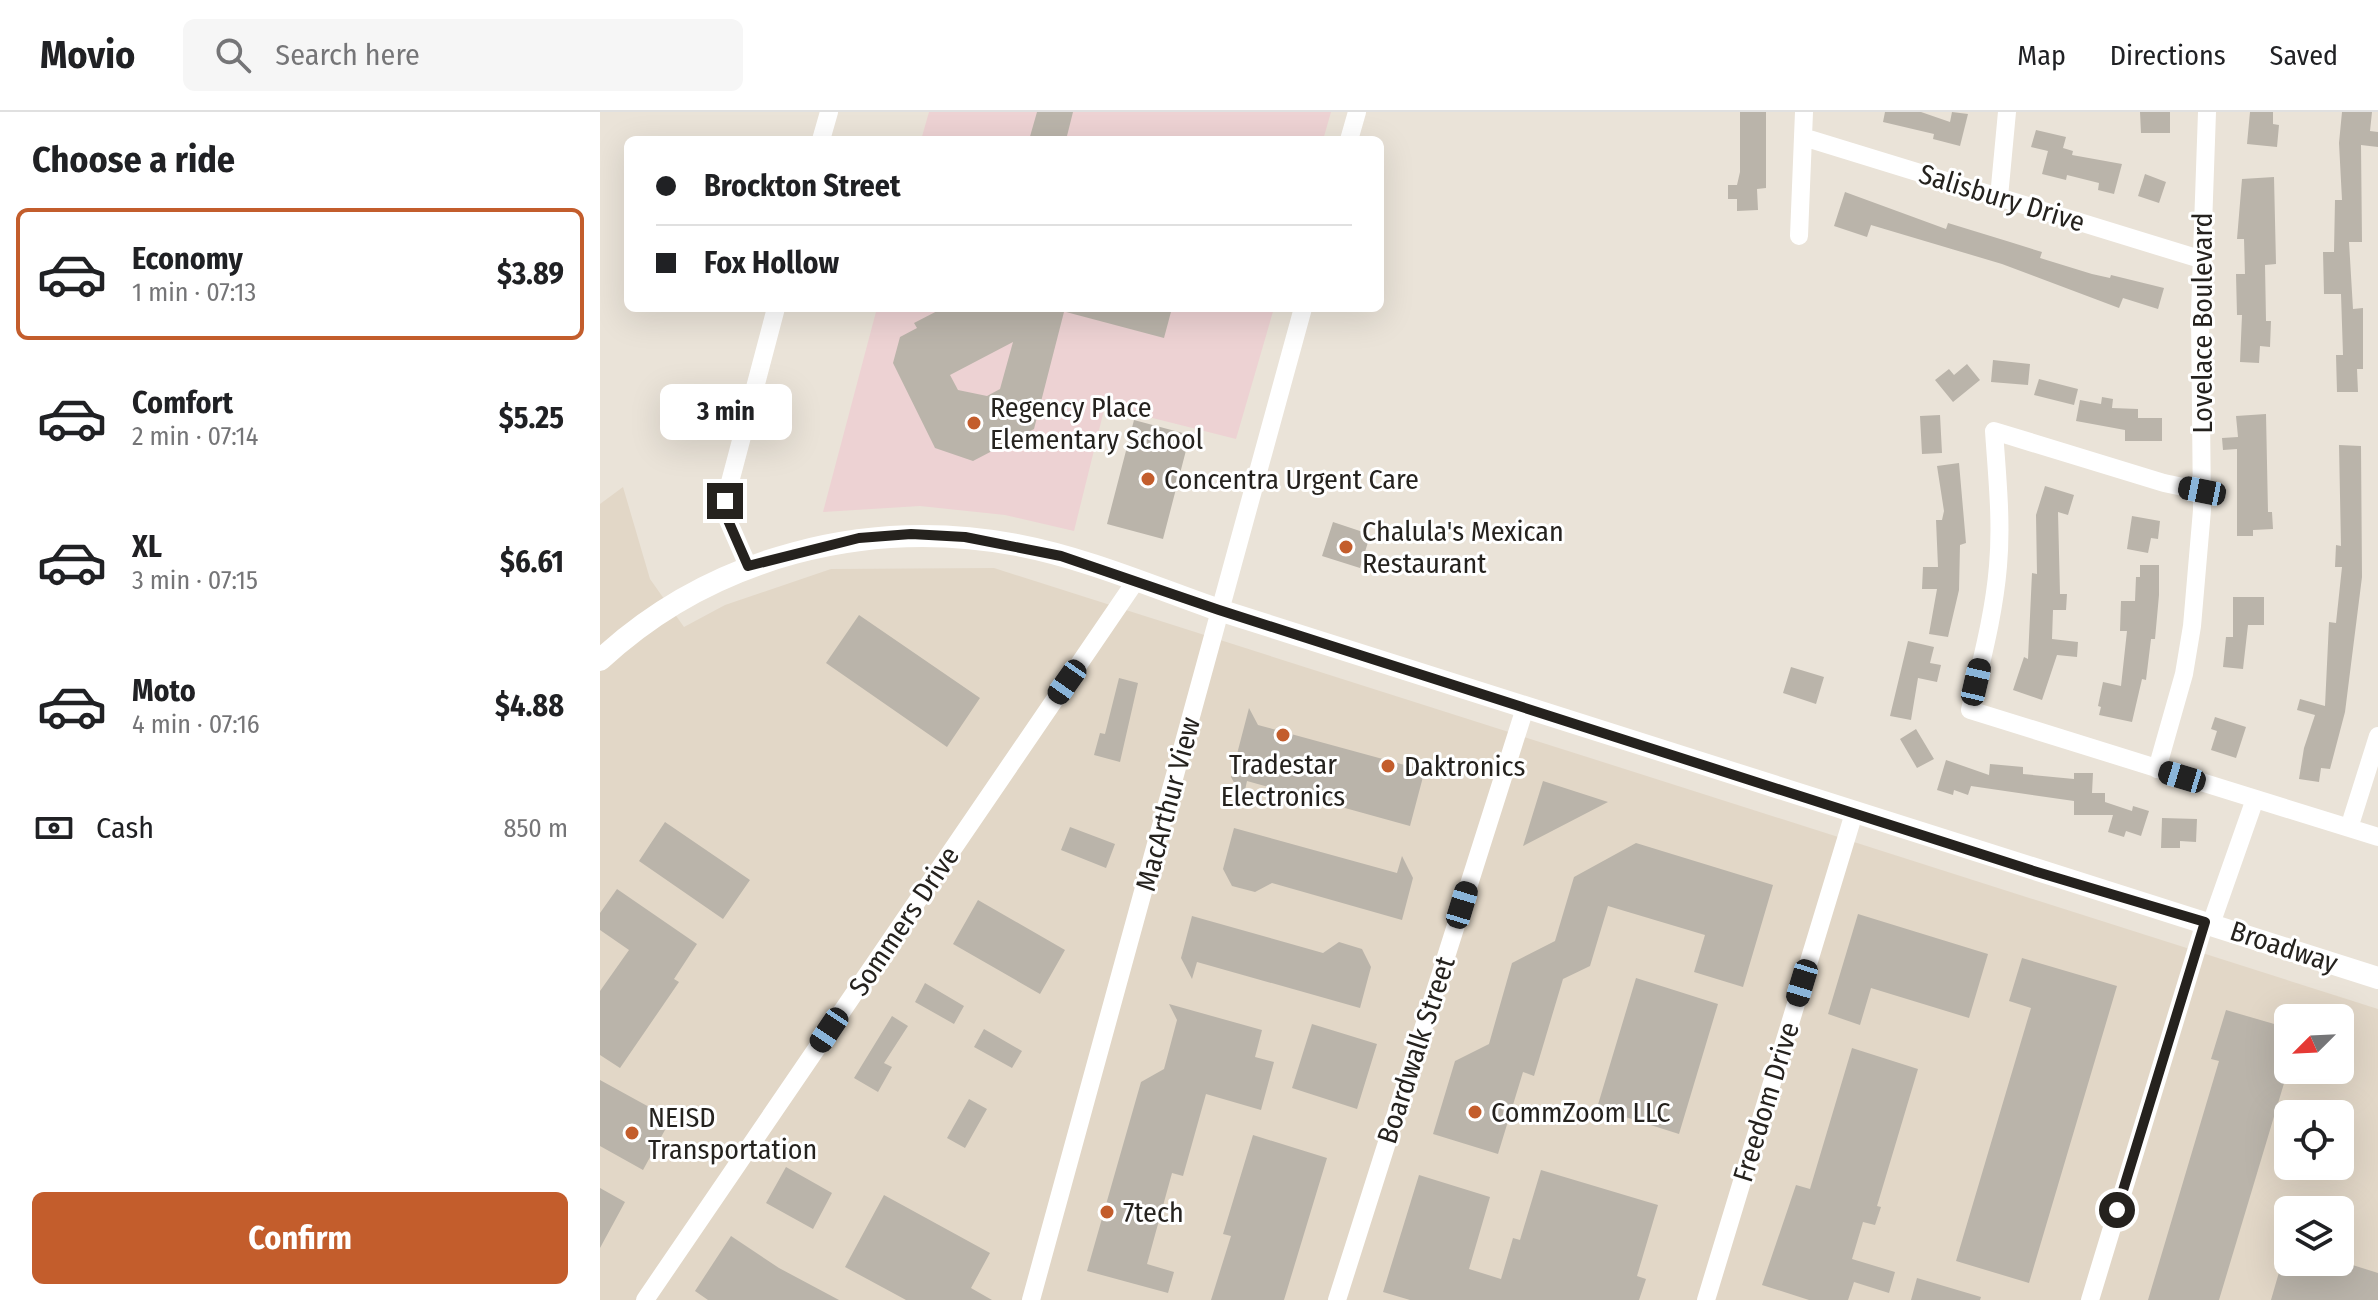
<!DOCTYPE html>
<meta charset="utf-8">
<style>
body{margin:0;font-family:"Fira Sans Condensed",sans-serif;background:#f6f6f6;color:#202124;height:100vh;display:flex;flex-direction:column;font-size:30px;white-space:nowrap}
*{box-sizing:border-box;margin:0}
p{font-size:26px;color:#757577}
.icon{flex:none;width:44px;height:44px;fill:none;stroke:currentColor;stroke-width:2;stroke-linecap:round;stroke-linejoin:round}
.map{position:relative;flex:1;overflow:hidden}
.panel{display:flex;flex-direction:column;background:#fff;width:600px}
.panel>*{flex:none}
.guide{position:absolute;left:24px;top:24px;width:760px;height:176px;border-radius:12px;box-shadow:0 8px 32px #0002;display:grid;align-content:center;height:176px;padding:0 32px;background:#fff}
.needle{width:52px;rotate:246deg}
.tools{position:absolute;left:1674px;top:892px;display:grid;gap:16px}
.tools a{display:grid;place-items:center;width:80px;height:80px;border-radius:12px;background:#fff;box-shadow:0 8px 32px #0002;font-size:40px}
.end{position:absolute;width:36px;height:36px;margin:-18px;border:10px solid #25221e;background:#fff;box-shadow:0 0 0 4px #fff}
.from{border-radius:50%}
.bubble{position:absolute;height:56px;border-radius:12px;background:#fff;box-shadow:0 8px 32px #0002;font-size:26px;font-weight:700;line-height:56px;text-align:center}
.car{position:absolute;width:24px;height:48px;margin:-24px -12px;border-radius:10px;box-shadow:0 0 6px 2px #0007;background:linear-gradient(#222 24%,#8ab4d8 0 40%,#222 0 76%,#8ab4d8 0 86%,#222 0)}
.guide b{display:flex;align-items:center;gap:28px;height:76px;font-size:30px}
.guide b+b{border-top:2px solid #e0e0e0}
.guide i{width:20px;height:20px;background:#202124}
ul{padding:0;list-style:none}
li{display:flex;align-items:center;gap:24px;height:132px;margin:0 16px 12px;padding:0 16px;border:4px solid transparent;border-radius:12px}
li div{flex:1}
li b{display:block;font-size:30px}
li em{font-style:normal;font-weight:700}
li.selected{border-color:#c35d2c}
li>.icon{width:72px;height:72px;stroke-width:1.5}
h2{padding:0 32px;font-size:36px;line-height:96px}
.pay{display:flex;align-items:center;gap:20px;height:88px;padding:0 32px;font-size:30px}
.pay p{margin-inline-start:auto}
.button{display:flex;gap:16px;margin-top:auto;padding:16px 32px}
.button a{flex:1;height:92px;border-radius:12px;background:#c35d2c;color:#fff;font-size:32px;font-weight:700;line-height:92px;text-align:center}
header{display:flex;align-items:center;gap:48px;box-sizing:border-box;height:112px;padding:0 40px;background:#fff;border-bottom:2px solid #e0e0e0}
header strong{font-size:38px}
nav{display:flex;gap:44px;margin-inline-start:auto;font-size:28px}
.search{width:560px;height:72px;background:#f6f6f6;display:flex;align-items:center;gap:20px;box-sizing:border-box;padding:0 28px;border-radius:12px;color:#757577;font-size:30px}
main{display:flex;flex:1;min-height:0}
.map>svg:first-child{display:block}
.built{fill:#e2d7c7;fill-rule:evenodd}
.education{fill:#edd2d3}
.building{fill:#bab4aa;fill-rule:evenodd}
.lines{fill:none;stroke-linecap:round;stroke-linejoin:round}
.minor{stroke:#fff;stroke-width:18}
.major{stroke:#fff;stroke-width:22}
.route{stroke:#25221e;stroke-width:10}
.poi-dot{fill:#c35d2c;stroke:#fff;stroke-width:3}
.labels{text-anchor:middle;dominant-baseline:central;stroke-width:6;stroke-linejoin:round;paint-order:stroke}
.street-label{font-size:28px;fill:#25221e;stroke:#fff}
.poi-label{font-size:28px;fill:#25221e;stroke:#fff;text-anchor:start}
</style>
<header>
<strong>Movio</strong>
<div class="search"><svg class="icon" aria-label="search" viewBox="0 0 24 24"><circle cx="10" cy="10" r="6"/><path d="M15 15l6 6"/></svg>Search here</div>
<nav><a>Map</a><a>Directions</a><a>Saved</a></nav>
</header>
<main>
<section class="panel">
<h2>Choose a ride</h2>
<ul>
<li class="selected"><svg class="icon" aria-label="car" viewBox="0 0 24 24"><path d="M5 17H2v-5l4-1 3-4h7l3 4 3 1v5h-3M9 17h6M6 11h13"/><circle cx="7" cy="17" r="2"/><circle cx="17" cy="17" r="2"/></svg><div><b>Economy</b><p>1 min · 07:13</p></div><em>$3.89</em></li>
<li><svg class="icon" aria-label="car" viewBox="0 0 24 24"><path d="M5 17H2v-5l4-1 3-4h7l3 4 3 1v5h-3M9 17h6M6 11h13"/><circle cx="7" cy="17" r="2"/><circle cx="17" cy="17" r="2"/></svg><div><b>Comfort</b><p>2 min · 07:14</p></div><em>$5.25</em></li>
<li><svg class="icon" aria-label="car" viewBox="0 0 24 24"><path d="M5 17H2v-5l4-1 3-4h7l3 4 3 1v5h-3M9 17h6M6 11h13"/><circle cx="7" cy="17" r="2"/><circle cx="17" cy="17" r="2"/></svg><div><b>XL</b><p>3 min · 07:15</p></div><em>$6.61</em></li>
<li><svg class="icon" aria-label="car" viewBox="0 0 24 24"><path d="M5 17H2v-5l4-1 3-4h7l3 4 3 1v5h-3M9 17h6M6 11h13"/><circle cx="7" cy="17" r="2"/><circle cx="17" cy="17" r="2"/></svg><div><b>Moto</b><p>4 min · 07:16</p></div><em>$4.88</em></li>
</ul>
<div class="pay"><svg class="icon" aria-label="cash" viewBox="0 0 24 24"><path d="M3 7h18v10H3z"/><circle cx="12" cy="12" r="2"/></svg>Cash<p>850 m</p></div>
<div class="button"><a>Confirm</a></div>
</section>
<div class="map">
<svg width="1778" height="1188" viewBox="0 0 1778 1188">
<rect width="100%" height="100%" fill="#eae3d8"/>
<path class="built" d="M23,375L50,467L84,515L125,493L231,457L394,456L1778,897V1188H0V392ZM1688,906H1740V958H1688ZM1688,1002H1740V1054H1688ZM1688,1098H1740V1150H1688Z"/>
<path class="education" d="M329,0H731L723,28H321Z
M277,196H674L636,327L505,294L474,419L405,403L320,394L223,400Z"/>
<path class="building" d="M437,0H473L466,28H429Z
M1140,0H1166V76L1157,77L1158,98L1137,99V87H1128V73H1137L1140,60Z
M1285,0H1321L1350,10L1352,0L1368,2L1360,34L1333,27L1334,22L1283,10Z
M1540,0H1570V21H1541Z
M1650,0H1673V12L1679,13L1677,35L1647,32Z
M1742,0H1772L1770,19L1778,20V35L1761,33L1762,130H1749L1753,197L1763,196V257H1757L1758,280H1737L1736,243H1743L1741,182H1724L1723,140H1734L1735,88H1742L1739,31Z
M1436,18L1466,25L1463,36L1473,39L1472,43L1522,52L1514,82L1498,78L1499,71L1467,63L1466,68L1442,62L1448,39L1431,35Z
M1545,62L1566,70L1559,91L1538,84Z
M1674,65L1676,152L1665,153L1666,209H1671L1670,235L1660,234L1659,251L1640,250L1642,203H1637L1636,162H1645L1644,127H1637L1642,67Z
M1245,80L1346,117L1348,111L1410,130L1442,140L1440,146L1492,162L1510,166L1511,163L1564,176L1558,197L1523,186L1519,196L1402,152L1271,113L1267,125L1234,114Z
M343,196H465L434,317L373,349L335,336L293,251L300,225L317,216L314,211ZM413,230L400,277L387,284L358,278L350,263Z
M467,196H572L564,226L466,200Z
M1393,248L1430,252L1428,273L1391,270Z
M1367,252L1380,268L1353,290L1335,268L1349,257L1354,263Z
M1439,267L1478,277L1474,293L1434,283Z
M1502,285L1513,287L1512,296L1538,297V306H1562V329H1525V318L1476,309L1480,288L1501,292Z
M1666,302L1668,400H1672L1673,417L1653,418V424H1637V337L1623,338L1622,326L1638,325L1636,304Z
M1340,303L1342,341L1322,342L1320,304Z
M534,308L590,323L563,427L507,412Z
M1739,333L1761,334L1762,465L1745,600L1730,657L1721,656L1719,670L1699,667L1704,636L1715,603L1697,598L1700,587L1725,594L1729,510L1736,511L1742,455H1735L1736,433L1741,434Z
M1359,351L1366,431L1360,433L1359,478L1348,525L1329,522L1337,477H1322L1323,455H1338L1336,408H1342L1344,399L1337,354Z
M1445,374L1474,383L1468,403L1458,400L1460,482H1467L1466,498H1453L1452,527L1478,530L1477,545L1457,543L1442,588L1413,578L1424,545L1428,547L1432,461L1437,462L1436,403Z
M1532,404L1560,409L1558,427L1551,426L1548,441L1527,437Z
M733,410L766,421L769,427L760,456L722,444Z
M1540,453H1559V483L1555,527H1551L1546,568L1542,567L1532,610L1499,603L1501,595L1498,594L1503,570L1521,574L1527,519H1520L1521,489H1535L1536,465H1540Z
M1633,485H1664V513H1648L1643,557L1623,555L1626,525H1633Z
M259,503L380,586L347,635L226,551Z
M1308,529L1334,535L1330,551L1341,553L1337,570L1318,566L1311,608L1290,604Z
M1191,555L1224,565L1216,592L1183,581Z
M519,566L538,571L520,650L494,643L500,621L505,622Z
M649,596L658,613L812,655L828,646L810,714L647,669L643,687L631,665Z
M1615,605L1646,615L1636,646L1611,638L1617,619L1611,617Z
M1316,617L1334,647L1317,656L1300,627Z
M1346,648L1389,663L1390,652L1423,655V662L1474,667V661H1493L1492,681H1505V690L1532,699L1533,694L1549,699L1541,724L1526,719L1524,725L1508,720L1513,703H1474V689L1371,674L1368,683L1354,678L1353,683L1337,678Z
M943,669L1008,690L923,734Z
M1562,706L1597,707L1596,730L1580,729V736H1561Z
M65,710L150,768L123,807L39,749Z
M470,715L515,732L506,756L461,738Z
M634,716L797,761L802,744L813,766L802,808L672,771L655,780L632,774L623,757Z
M1036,731L1173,773L1143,875L1094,860L1105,823L1008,794L990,854L963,867L934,964L923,960L898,1042L833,1022L855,949L889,932L912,851L955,829L974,765Z
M17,777L97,832L74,867L79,870L20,956L0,943V879L29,838L0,818V801Z
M378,788L465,838L440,882L353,832Z
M1258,802L1388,842L1369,906L1271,876L1260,913L1228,902Z
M592,804L723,841L739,830L762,837L771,855L760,896L597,850L592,867L581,846Z
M1422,846L1517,874L1429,1171L1356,1149L1431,896L1409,889Z
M1036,866L1118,892L1079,1022L997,996Z
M325,871L364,894L354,912L315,890Z
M569,892L662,918L655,945L674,950L661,998L606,982L583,1064L572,1061L547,1152L574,1160L568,1181L487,1159L541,970L564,957L577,908Z
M1626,898L1688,916V958L1619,1188H1548L1619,949L1611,947Z
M292,904L308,914L284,951L292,955L278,980L254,966Z
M712,912L777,932L757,997L692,976Z
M384,917L422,939L412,956L374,935Z
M1252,936L1318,957L1277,1094L1281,1095L1275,1113L1263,1110L1252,1147L1295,1160L1289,1181L1254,1170L1248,1188H1209L1162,1173L1196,1073L1210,1077Z
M0,968L71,1007L43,1058L0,1034Z
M369,987L387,997L365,1036L347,1026Z
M653,1023L727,1046L684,1188H611L631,1124L623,1122Z
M186,1055L232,1081L213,1117L166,1091Z
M941,1058L1058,1093L1037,1164L1046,1167L1039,1188H810L783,1180L819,1063L890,1085L869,1157L901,1167L913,1126L920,1128Z
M0,1076L25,1090L0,1136Z
M284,1083L390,1141L371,1176L392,1188H306L245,1155Z
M131,1124L179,1156L239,1188H108L95,1179Z
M1682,1150H1743L1778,1161V1188H1671Z
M1317,1166L1381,1185L1380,1188H1311Z"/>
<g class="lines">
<path class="minor" d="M1203,25L1600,147
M221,28L229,0
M749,28L757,0
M1399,85L1407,0
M1199,124L1204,0
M1602,379L1564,371L1394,319C1397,364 1402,409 1398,454C1394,503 1381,550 1370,598L1778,725
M148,454L127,406L125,389L176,196
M1557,657L1584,562L1592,514L1602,398L1600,200L1607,0
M1749,716L1778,624
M1611,812L1655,687
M45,1188L535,470
M431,1188L703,196
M737,1188L925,596
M1106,1188L1254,701
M1490,1188L1605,810"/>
<path class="major" d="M0,548C112,444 268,405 417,433C486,446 553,475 619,498L1778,866"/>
</g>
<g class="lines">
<path class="route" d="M125,389L127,406L148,454L259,426L311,422L365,425L461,444L619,498L1437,760L1605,810L1517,1098"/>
</g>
<g class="poi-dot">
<circle cx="374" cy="311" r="8"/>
<circle cx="548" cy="367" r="8"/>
<circle cx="746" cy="435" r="8"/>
<circle cx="683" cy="623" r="8"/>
<circle cx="788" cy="654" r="8"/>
<circle cx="875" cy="1000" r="8"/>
<circle cx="32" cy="1021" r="8"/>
<circle cx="507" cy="1100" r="8"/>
</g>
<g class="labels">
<g class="street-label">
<text transform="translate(1402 86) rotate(17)">Salisbury Drive</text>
<text transform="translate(1602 211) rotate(-90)">Lovelace Boulevard</text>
<text transform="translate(568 692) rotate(-75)">MacArthur View</text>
<text transform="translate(304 809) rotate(-56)">Sommers Drive</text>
<text transform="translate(1684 835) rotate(18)">Broadway</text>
<text transform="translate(816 938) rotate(-72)">Boardwalk Street</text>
<text transform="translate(1166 990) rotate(-73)">Freedom Drive</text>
</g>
<g class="poi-label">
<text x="390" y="295">Regency Place<tspan x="390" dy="32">Elementary School</tspan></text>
<text x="564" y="367">Concentra Urgent Care</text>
<text x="762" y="419">Chalula's Mexican<tspan x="762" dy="32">Restaurant</tspan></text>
<text x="683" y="652" text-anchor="middle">Tradestar<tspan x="683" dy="32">Electronics</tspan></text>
<text x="804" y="654">Daktronics</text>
<text x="891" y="1000">CommZoom LLC</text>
<text x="48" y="1005">NEISD<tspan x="48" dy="32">Transportation</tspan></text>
<text x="523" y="1100">7tech</text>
</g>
</g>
</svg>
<div class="tools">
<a><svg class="needle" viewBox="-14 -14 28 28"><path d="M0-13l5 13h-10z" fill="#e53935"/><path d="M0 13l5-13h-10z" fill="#757577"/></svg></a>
<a><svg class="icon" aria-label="locate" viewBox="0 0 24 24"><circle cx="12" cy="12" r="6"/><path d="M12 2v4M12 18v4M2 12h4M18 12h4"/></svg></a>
<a><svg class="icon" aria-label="layers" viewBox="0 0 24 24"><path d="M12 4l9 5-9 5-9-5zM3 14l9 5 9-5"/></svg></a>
</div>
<i class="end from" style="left:1517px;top:1098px"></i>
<i class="end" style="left:125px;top:389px"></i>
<div class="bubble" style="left:60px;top:272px;width:132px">3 min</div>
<i class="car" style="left:1602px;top:379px;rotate:281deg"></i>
<i class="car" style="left:467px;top:570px;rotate:215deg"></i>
<i class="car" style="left:1376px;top:570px;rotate:13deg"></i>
<i class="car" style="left:1582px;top:665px;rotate:287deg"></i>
<i class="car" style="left:862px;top:793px;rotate:17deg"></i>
<i class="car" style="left:1202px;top:871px;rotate:197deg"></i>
<i class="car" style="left:229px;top:918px;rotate:214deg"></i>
<div class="guide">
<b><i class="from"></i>Brockton Street</b>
<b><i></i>Fox Hollow</b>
</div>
</div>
</main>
